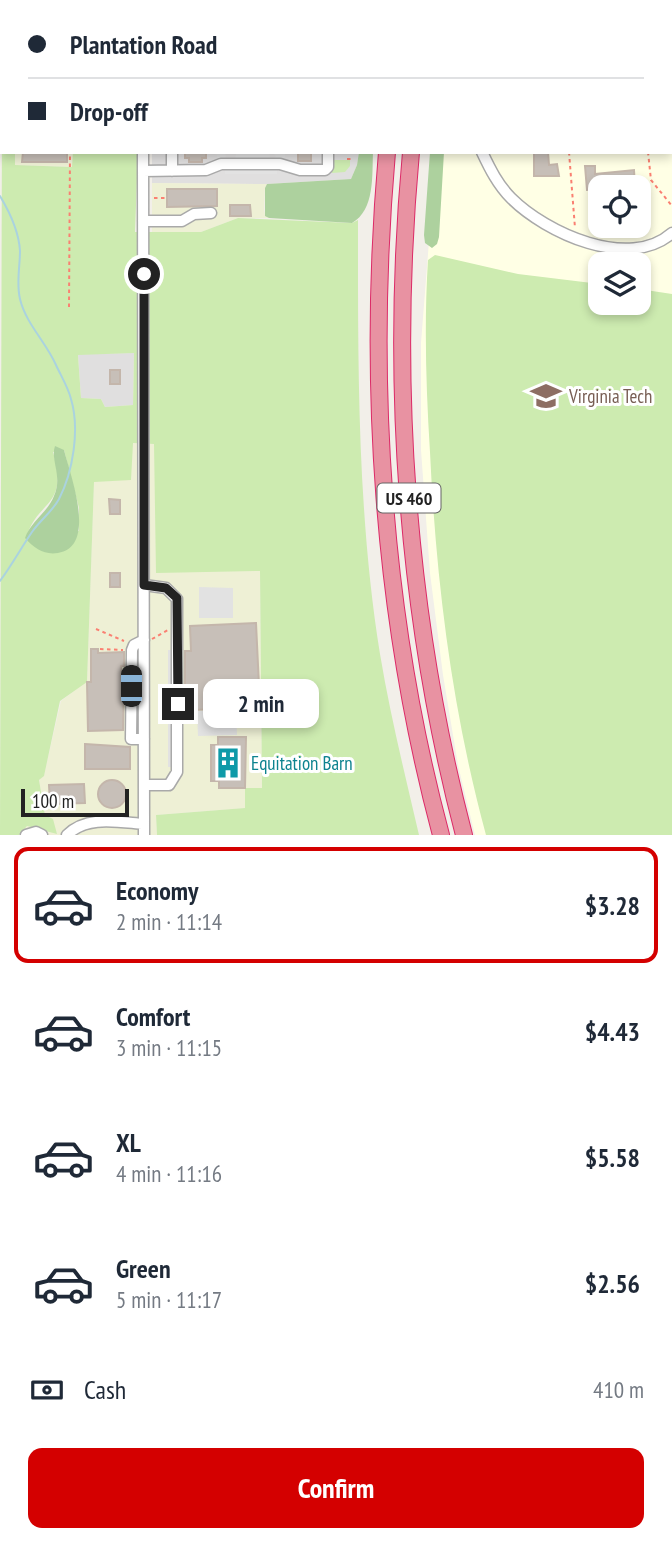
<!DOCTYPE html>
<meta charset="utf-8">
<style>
body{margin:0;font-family:"PT Sans Narrow",sans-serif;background:#f6f6f7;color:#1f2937;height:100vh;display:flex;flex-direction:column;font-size:26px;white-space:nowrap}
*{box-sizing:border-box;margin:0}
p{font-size:23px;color:#747a83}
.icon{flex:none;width:38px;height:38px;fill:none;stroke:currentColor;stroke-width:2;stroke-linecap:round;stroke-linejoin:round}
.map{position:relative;height:835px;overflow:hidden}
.details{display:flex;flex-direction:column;background:#fff;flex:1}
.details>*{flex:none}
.guide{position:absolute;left:0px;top:0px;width:672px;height:154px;box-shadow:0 4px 10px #0003;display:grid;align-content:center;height:154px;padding:0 28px;background:#fff}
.controls{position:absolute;left:588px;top:175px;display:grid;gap:14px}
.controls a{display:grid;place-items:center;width:63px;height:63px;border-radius:14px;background:#fff;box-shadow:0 4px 10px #0003;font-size:35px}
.scale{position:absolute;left:21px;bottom:18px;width:108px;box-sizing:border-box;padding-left:7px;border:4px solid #222;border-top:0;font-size:19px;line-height:24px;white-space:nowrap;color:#222;-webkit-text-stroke:5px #fff;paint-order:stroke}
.end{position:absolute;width:32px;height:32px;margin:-16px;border:9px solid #222;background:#fff;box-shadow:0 0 0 4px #fff}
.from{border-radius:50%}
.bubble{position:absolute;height:49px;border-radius:14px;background:#fff;box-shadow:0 4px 10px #0003;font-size:23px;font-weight:700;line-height:49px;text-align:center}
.car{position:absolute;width:21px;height:42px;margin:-21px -10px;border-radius:9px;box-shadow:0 0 5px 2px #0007;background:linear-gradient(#222 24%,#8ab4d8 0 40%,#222 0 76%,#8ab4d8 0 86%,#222 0)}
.guide b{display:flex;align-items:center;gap:24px;height:66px;font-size:26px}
.guide b+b{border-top:2px solid #e0e1e3}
.guide i{width:18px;height:18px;background:#1f2937}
ul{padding:12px 0 0;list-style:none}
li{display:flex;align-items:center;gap:21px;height:116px;margin:0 14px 10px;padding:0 14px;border:4px solid transparent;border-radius:14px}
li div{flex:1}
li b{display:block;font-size:26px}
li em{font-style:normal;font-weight:700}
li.on{border-color:#d40000}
li>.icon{width:63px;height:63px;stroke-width:1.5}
.pay{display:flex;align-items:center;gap:18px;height:77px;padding:0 28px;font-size:26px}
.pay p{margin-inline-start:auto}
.button{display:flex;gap:14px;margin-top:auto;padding:14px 28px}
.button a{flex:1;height:80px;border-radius:14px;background:#d40000;color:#fff;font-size:28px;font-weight:700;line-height:80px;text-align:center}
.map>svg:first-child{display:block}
.residential{fill:#e0dfdf}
.education{fill:#ffffe5;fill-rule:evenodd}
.farmland{fill:#eef0d5}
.grass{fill:#cdebb0;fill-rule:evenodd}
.forest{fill:#add19e}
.parking{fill:#e2e2e2}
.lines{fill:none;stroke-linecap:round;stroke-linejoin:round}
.stream{stroke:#aad3df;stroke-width:2}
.building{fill:#c7bfb8;stroke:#c4b6ab;stroke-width:2}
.minor-casing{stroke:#a9a9a9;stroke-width:13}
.highway-casing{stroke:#dc2a67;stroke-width:18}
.path{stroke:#fa8072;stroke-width:2;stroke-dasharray:3.5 3.5;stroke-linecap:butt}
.minor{stroke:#fff;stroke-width:10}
.highway{stroke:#e892a2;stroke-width:16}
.route{stroke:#222;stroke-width:9}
.labels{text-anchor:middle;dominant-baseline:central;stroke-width:6;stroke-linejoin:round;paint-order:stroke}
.shield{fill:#fff;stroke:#646464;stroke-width:2}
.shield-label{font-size:18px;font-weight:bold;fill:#222}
.education-label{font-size:19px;fill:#785e54;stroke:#fff;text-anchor:start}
.culture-label{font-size:19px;fill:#0d838f;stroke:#fff;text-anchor:start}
</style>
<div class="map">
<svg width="672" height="835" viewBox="0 0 672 835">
<rect width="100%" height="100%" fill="#f2efe9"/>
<path class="residential" d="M152,152H359L357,165L351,179L267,184L152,183Z
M134,353L133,405L105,407L101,399L81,398L78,354Z"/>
<path class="education" d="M457,0H672V835H475L458,765L443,675L430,573L421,450V343L436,152H670V2H457ZM600,187H639V226H600ZM600,264H639V303H600Z"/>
<path class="farmland" d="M15,152H73V167L15,165Z
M152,183L267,184L265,188L264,209L265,215L269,218H238L201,232H152Z
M133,443L154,444L260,571L262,788L246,808L156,815L157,835H19L27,826L57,833L45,815L39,780L44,775L61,701L87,681L94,481Z"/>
<path class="grass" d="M2,105V152H15V165L72,167L73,152H138L135,232H201L238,218L352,223L358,220C358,364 357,511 380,654C390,714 405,775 419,835H157L156,815L245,808V788H262L260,571L156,573L154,444L133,443L131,480L94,482L87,682L60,701L44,776L39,780L45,815L53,819L57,834L27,826L19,835H0ZM134,353L133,405L105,407L101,399L81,398L78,355ZM64,450L79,508V531L26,538C38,498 69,509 53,452Z
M332,160H350V166L345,172L332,173Z
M435,255L518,274L600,284V303H639V289L672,294V835H486C452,710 436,581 430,452C426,388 424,324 428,260Z"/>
<path class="forest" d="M0,0L60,2H2L0,106Z
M359,152H373C372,175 375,210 352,223L269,218L265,216V188L267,184L351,179L357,165Z
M430,152H444L439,237L437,244L432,248L425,243L424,235Z
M55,446L64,450C70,474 98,547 58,553C44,555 35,549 25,538C31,521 48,512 54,496C63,476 50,460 55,446Z"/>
<path class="parking" d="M211,152H225L226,160L235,159L236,154H269L271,160L276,156L271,152L291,154H285L284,168H277V174H225V168H217V155Z
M199,587L233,588V618H199Z
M168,650H180L179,767H168Z
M236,709L237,735L198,736L197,711Z"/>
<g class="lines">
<path class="stream" d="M0,196C9,211 19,233 20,251C20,267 16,283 20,299C26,324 46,342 56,365C61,376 68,387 71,399C80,429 73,472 59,499C52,512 41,519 32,532C21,548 12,565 0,581"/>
</g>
<path class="building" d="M23,152L67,153V162H22Z
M185,152H206V158H202V162H189V158H185Z
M298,152H311V161H298Z
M534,152H548L549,165L557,164L559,176H534Z
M585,166H595V174L634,170L635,187L621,186L587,190Z
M167,189H217V206L167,207Z
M230,205H250L251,216H230Z
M110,370H120V384H110Z
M109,499L120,500V514H110Z
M110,573H120V587H110Z
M256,623L260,707L193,710L192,686H185V651H191L190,626Z
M91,649H98V653L124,652V666H121L122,681H124L123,730L88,731L87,682H91Z
M218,737H246L245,788H219V781H211V745H218Z
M85,744L130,747V769H85Z
M98 794a14 14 0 1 1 28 0a14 14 0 1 1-28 0Z
M84,784L85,803L50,804L49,785Z"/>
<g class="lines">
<g class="minor-casing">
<path id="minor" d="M172,0V2
M219,0V2
M279,0V2
M326,0V2
M143,2V0
M505,2L507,0
M0,130H2
M143,152L144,835
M172,152V171
M482,152C490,169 498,185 511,198C546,233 629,271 672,233
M143,171L206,170L221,164H280L300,170H325L328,167V152
M143,221H182L194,214L211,213
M144,585L166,588L177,599V772L169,785H144
M144,640L134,645L132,650L131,739H144
M26,835L36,832L42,835
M67,835C87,815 118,822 144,824"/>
</g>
<g class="highway-casing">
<path id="highway" d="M369,0L370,2
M406,2L407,0
M438,2L439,0
M387,152C367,379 382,615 441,835
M411,152C390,379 406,614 464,835"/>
</g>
<path class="path" d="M554,0L555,2
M644,0V2
M670,100H672
M670,121H672
M238,152V153
M569,152L575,228
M648,152L651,180L672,206
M211,153H221
M347,159H352
M154,198H168
M69,307L70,152
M96,629L124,641
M152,639L168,630
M100,649L123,650"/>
<use href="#minor" class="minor"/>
<use href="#highway" class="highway"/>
</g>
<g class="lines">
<path class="route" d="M144,274V585L166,588L177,598L178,704"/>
</g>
<defs>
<g id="university-bare" transform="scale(2.415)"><path d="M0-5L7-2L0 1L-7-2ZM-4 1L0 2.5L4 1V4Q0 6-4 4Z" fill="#8d6e63" stroke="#fff" stroke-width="2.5" paint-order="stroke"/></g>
<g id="building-bare" transform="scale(2.415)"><path d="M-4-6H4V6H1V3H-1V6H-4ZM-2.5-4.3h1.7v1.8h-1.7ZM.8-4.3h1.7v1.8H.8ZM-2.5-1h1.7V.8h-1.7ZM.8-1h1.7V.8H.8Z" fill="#0f9aa8" stroke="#fff" stroke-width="2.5" paint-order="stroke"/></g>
</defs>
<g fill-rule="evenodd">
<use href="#university-bare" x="546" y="396"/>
<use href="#building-bare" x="228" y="763"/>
</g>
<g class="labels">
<rect class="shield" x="377.5" y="483.5" width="63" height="29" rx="5"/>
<g class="shield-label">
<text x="409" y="498">US 460</text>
</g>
<g class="education-label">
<text x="569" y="396">Virginia Tech</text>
</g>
<g class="culture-label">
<text x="251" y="763">Equitation Barn</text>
</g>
</g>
</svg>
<div class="controls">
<a><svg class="icon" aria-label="locate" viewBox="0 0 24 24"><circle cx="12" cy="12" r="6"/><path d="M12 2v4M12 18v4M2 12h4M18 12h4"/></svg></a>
<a><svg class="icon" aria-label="layers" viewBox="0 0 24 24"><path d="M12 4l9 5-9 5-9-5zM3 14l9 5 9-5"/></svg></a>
</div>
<div class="scale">100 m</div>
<i class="end from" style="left:144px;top:274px"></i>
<i class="end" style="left:178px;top:704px"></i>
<div class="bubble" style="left:203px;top:679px;width:116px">2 min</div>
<i class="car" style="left:131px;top:686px;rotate:0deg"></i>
<div class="guide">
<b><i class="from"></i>Plantation Road</b>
<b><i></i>Drop-off</b>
</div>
</div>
<section class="details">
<ul>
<li class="on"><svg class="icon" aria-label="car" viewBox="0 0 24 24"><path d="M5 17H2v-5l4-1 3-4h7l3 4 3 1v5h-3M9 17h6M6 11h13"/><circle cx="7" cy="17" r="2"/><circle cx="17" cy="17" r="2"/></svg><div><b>Economy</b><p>2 min · 11:14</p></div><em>$3.28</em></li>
<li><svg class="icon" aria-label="car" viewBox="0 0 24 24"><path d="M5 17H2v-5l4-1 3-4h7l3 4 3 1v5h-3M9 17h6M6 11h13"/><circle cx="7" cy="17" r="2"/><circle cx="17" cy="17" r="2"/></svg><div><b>Comfort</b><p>3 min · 11:15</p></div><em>$4.43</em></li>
<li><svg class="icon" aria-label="car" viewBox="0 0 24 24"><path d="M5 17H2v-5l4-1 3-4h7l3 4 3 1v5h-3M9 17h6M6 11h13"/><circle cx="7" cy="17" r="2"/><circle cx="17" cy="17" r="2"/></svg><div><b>XL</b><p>4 min · 11:16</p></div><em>$5.58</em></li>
<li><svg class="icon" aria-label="car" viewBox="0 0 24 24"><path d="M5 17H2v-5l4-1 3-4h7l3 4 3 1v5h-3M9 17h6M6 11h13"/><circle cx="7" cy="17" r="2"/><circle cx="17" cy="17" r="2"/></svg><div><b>Green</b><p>5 min · 11:17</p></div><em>$2.56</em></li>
</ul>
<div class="pay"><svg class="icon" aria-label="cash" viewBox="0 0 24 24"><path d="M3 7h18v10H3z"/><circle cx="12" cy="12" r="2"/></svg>Cash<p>410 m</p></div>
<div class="button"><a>Confirm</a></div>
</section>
